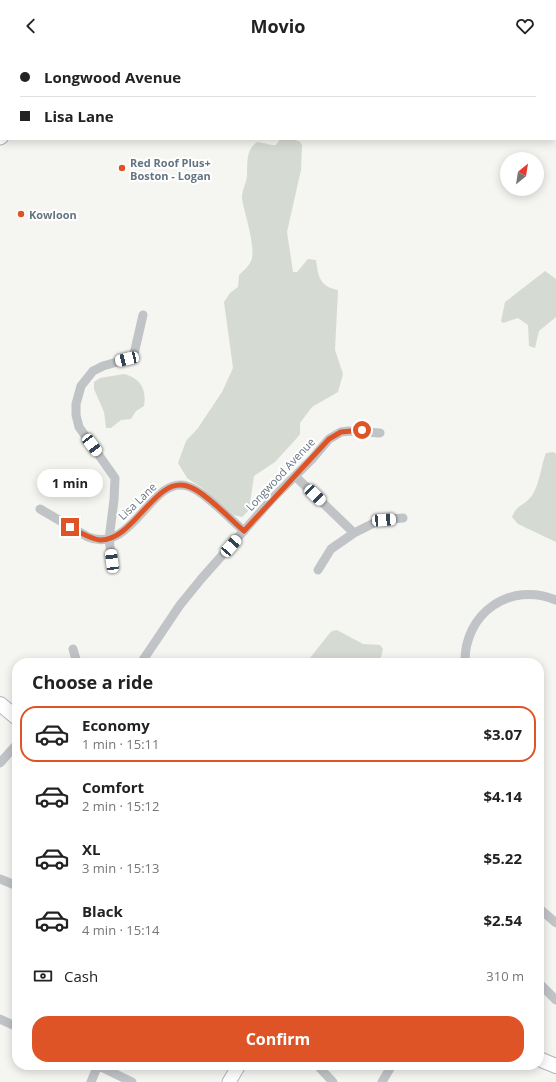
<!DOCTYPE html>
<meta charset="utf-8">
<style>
body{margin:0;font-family:"Open Sans",sans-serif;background:#f2f2f2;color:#222;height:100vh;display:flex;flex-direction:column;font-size:15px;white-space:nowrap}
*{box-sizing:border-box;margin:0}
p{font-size:13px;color:#767676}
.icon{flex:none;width:22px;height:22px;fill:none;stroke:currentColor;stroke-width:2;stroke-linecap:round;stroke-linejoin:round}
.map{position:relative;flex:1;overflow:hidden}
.drawer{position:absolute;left:12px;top:606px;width:532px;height:412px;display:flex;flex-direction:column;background:#fff;border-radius:16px;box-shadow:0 2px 10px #0003}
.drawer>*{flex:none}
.hud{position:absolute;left:0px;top:0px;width:556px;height:88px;box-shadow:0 2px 10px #0003;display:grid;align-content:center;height:88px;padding:0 20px;background:#fff}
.needle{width:26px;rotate:30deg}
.fabs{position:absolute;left:500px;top:100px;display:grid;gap:8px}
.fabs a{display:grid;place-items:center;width:44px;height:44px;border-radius:50%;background:#fff;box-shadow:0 2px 10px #0003;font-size:20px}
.end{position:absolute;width:18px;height:18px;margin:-9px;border:5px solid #de5427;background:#fff;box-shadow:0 0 0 2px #fff}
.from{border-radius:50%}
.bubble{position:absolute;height:28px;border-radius:14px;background:#fff;box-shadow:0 2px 10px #0003;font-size:13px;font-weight:700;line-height:28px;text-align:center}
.car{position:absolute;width:12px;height:24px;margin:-12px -6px;border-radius:5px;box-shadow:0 0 3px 1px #0007;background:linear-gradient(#fff 24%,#345 0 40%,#fff 0 76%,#345 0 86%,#fff 0)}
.hud b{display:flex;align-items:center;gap:14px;height:38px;font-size:15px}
.hud b+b{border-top:1px solid #e0e0e0}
.hud i{width:10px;height:10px;background:#222}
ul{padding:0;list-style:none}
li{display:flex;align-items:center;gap:12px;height:56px;margin:0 8px 6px;padding:0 12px;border:2px solid transparent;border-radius:16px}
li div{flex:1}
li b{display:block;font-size:15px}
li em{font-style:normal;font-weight:700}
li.on{border-color:#de5427}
li>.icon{width:36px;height:36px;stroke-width:1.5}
h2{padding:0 20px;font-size:18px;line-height:48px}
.pay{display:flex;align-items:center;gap:10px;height:44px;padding:0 20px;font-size:15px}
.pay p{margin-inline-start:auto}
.cta{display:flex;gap:8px;margin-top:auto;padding:8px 20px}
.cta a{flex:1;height:46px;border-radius:16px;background:#de5427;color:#fff;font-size:16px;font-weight:700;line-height:46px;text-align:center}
header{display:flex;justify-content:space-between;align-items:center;height:52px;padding:0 20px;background:#fff;font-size:18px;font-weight:700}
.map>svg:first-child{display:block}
.green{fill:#d5dbd2}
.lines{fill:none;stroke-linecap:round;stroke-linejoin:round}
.secondary-casing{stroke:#b2b7bb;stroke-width:15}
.primary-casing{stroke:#b3b7bb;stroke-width:16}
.highway-casing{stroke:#b3b6b9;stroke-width:19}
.street{stroke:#c0c4c7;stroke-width:9}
.secondary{stroke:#fff;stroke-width:13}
.primary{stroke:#fff;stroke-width:14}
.highway{stroke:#fff;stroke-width:17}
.route{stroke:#de5427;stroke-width:5}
.poi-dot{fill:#de5427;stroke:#fff;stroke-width:1.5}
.labels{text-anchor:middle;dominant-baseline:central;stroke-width:4;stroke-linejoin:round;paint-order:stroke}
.poi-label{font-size:11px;font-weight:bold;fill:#647481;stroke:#fff;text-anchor:start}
.street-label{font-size:11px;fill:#647481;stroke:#fff}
</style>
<header><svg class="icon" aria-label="back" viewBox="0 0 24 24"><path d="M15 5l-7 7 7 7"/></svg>Movio<svg class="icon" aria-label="heart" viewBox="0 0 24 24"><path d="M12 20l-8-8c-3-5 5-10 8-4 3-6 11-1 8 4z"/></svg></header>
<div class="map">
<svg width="556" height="1030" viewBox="0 0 556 1030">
<rect width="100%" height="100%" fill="#f5f5f1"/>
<path class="green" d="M280,87H293L300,90L302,93L301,118L287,180L293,220H297L308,207L316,208C318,224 320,235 338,238L335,298L343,322L338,340L312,355L300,371V382L296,387L275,410L254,424L249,458L242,465L234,463L202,436L187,426L178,411L186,389L198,376L222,340L233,316L224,250L230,241L238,235L239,223C243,219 249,214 251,209C257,196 244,161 242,146C242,138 246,132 247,124C248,111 245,99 257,90C261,90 273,94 276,93Z
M545,219L556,227V265L539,279L535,296L529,294L528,273L518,266L503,271L501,269L505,250Z
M124,322C140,326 147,337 144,354L136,359L131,367L121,368L111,376H106L104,360L94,337V330L100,326Z
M554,400L556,402V490L518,472L512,465C516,454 522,454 529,447C539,438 541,413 546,401Z
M337,578L363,592L380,593L383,597L381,605L374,611H306L329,582L332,579Z"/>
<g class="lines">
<g class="secondary-casing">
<path id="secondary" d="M229,1030L239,1013"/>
</g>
<g class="primary-casing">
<path id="primary" d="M0,652L17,666
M539,1007L556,1014"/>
</g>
<g class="highway-casing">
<path id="highway" d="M30,1L31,0
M55,1L56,0
M0,45L1,43
M0,84L1,82"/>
</g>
<path class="street" d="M295,424L354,481
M40,457L88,485C133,503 151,423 187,434C203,438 230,467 244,479
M112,509L109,487L114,448L115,426L79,375L76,363V352L81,334L93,319L103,314L131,306L134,302L143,263
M318,518L331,497L354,481L380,468L403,466
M73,597L77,611
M141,611L180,553L202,526L272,447L312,407L329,387L341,380L348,379L380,381
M465,611C464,561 510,529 556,548
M0,711L17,692
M0,827L17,834
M539,856L556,871
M539,931L556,948
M0,967L17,975
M97,1013L132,1030
M317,1013L333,1030
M91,1030L98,1013
M382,1030L392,1013"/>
<use href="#secondary" class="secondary"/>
<use href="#primary" class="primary"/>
<use href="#highway" class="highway"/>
</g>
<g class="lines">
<path class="route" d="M70,475C79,480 90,487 100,488C134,489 155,424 187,434C203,438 230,467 244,479L329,387L341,380L362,378"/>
</g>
<g class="poi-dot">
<circle cx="122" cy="116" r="4"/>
<circle cx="21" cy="162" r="4"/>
</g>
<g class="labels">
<g class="poi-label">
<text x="130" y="110">Red Roof Plus+<tspan x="130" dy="13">Boston - Logan</tspan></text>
<text x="29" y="162">Kowloon</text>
</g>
<g class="street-label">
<text transform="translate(280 422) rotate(-47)">Longwood Avenue</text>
<text transform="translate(137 449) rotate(-44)">Lisa Lane</text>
</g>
</g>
</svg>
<div class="fabs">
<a><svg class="needle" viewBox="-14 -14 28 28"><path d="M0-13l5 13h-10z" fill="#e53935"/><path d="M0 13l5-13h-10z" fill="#767676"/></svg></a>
</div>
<i class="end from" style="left:362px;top:378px"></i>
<i class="end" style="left:70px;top:475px"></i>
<div class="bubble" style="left:37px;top:417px;width:66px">1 min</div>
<i class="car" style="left:127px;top:307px;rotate:257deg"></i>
<i class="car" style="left:92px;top:393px;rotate:143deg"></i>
<i class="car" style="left:315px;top:443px;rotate:134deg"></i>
<i class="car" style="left:384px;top:468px;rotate:86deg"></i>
<i class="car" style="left:231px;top:494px;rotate:41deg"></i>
<i class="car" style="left:112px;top:509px;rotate:353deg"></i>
<div class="hud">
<b><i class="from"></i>Longwood Avenue</b>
<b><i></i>Lisa Lane</b>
</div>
<section class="drawer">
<h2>Choose a ride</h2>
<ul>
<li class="on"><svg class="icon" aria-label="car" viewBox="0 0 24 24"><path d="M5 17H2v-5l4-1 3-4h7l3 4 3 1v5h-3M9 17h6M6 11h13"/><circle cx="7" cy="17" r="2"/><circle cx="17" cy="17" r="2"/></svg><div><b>Economy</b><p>1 min · 15:11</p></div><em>$3.07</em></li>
<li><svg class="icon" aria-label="car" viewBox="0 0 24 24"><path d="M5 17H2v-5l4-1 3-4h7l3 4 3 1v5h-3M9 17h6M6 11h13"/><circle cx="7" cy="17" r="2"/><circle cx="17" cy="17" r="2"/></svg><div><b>Comfort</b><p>2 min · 15:12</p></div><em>$4.14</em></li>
<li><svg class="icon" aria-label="car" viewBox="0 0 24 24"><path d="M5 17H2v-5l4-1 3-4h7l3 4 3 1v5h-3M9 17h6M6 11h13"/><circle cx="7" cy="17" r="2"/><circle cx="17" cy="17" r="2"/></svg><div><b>XL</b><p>3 min · 15:13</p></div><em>$5.22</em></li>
<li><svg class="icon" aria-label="car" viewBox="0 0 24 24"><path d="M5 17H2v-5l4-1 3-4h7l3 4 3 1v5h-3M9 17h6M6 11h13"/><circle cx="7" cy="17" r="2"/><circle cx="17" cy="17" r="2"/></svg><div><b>Black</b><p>4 min · 15:14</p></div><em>$2.54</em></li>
</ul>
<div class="pay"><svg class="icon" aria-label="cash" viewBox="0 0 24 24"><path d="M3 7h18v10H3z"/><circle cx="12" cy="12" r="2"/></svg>Cash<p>310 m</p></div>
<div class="cta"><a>Confirm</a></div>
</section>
</div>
